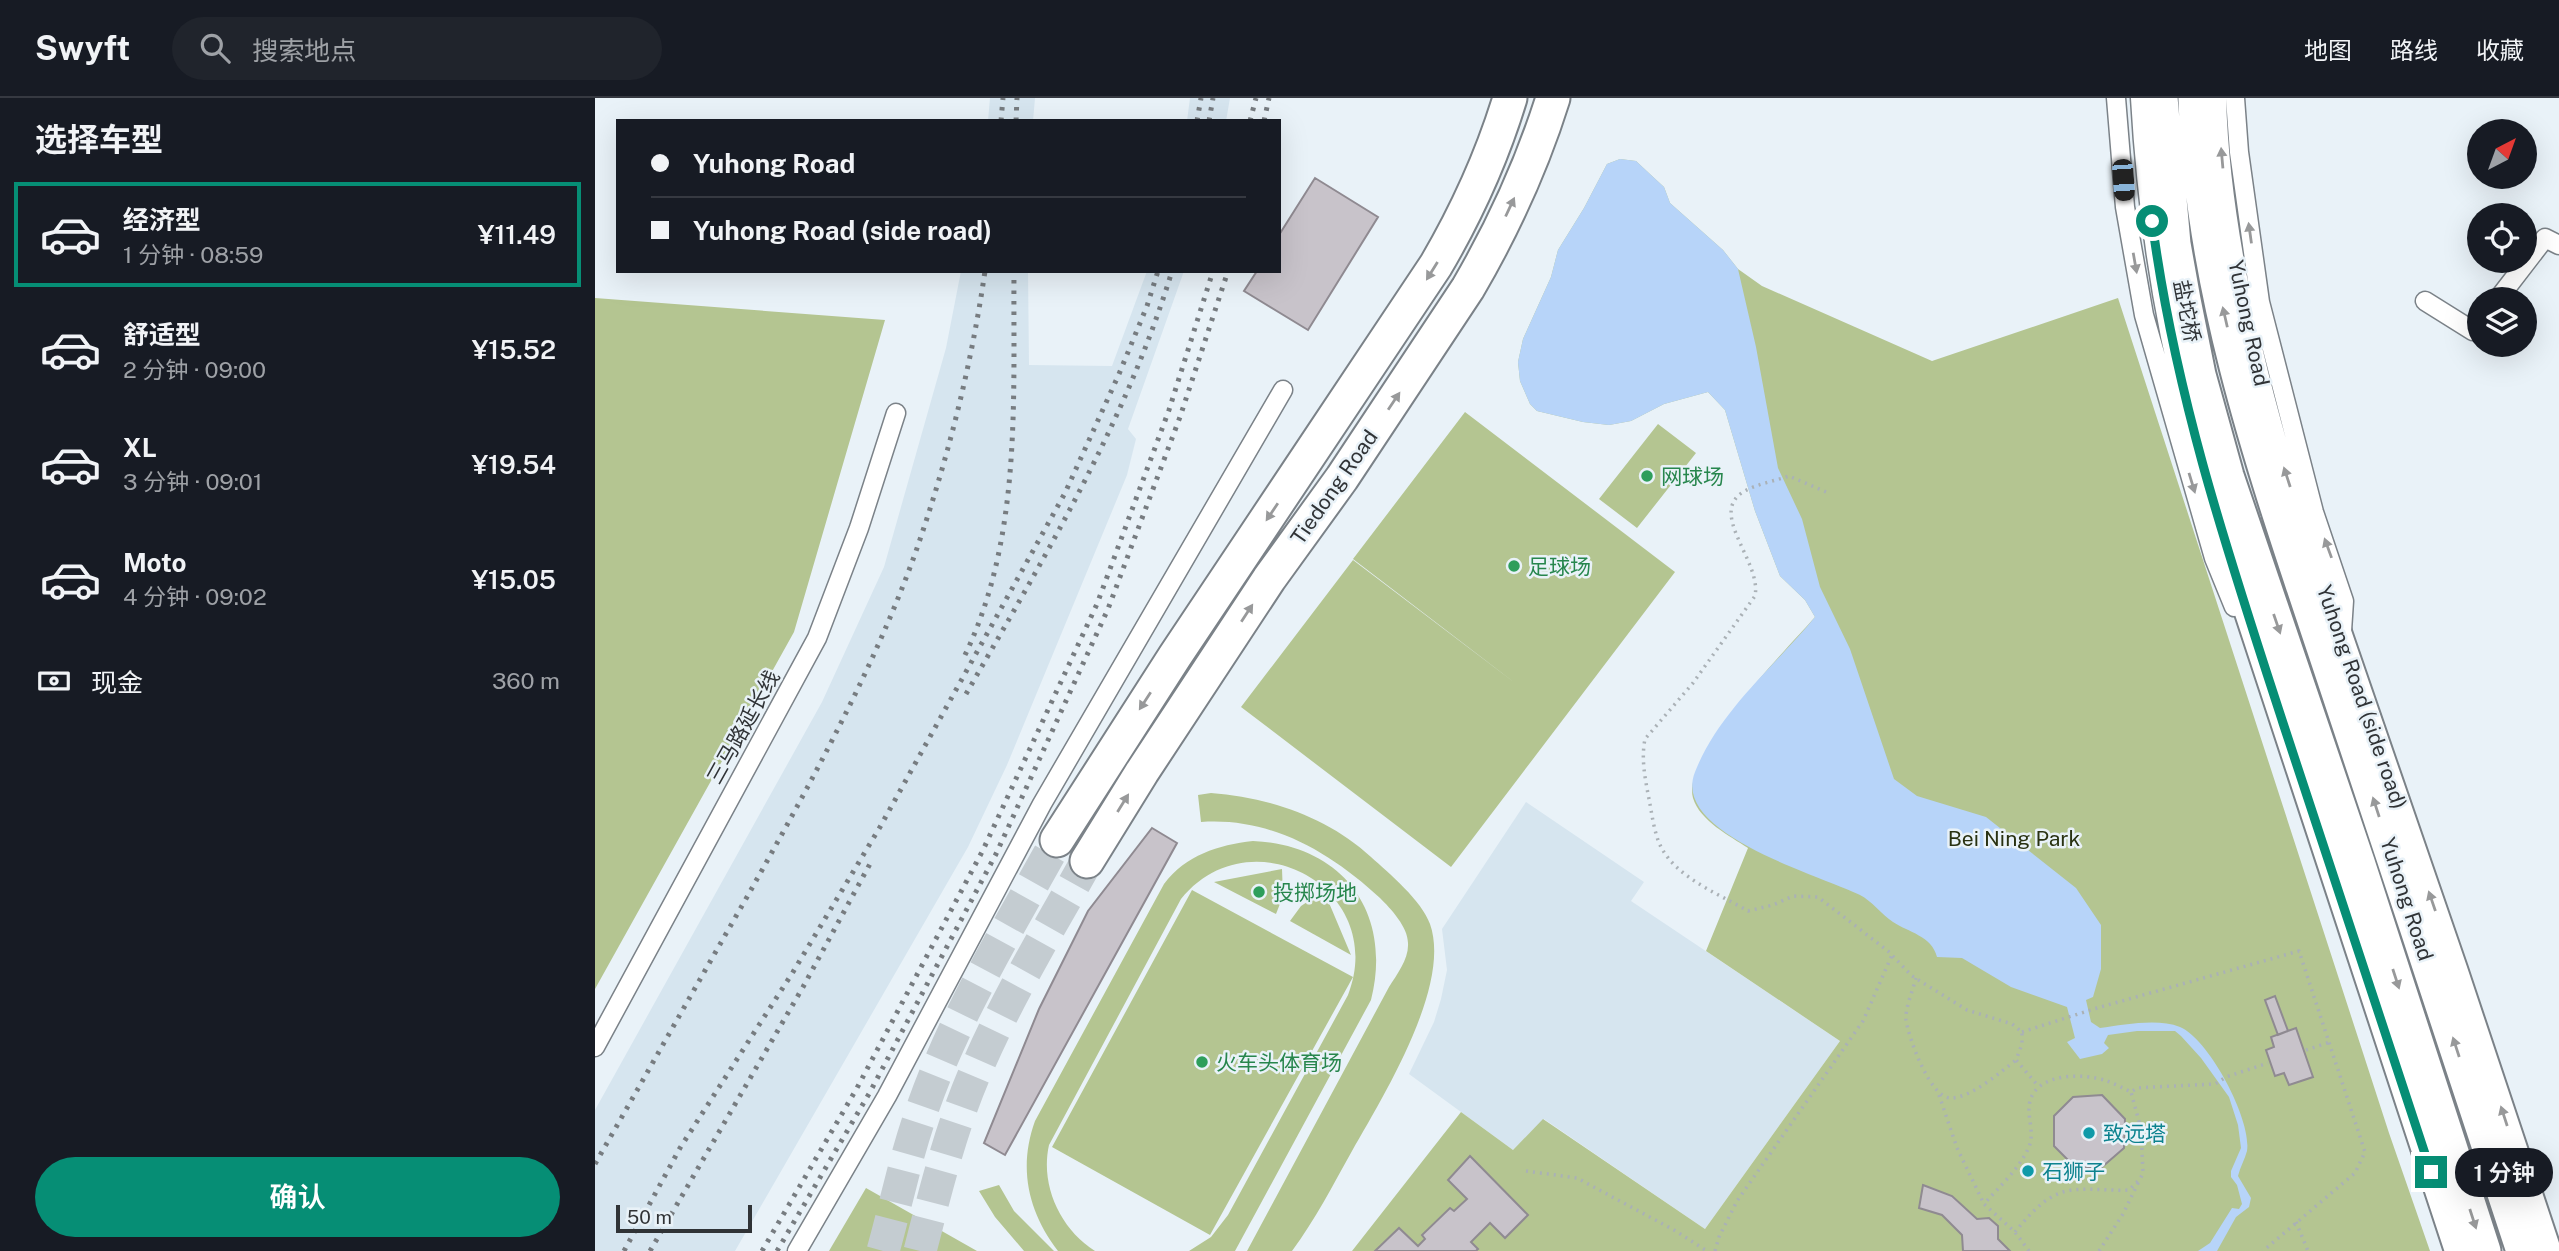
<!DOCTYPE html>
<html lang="zh">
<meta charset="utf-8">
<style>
body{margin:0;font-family:"Public Sans","Noto Sans SC",sans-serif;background:#20242c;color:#f1f3f6;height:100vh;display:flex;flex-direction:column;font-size:26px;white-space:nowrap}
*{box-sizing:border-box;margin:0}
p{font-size:23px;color:#9ea1a6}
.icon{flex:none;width:38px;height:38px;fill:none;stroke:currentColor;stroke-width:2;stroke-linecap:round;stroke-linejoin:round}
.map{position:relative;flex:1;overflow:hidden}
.panel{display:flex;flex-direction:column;background:#171b24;width:595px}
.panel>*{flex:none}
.hud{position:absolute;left:21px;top:21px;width:665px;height:154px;border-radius:0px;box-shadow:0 7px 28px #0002;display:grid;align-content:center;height:154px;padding:0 35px;background:#171b24}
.needle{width:46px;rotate:41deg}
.fabs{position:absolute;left:1872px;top:21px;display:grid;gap:14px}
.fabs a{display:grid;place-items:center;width:70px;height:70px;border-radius:50%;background:#171b24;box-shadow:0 7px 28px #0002;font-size:35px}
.scale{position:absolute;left:21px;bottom:18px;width:136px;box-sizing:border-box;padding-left:7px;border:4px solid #303336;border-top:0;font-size:19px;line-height:24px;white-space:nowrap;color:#303336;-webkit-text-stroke:5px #e9f2f8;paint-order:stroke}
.end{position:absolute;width:32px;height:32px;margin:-16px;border:9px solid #068e75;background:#fff;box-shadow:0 0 0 4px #fff}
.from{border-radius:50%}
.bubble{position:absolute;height:49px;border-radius:24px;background:#171b24;box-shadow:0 7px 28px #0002;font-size:23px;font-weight:600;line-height:49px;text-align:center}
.car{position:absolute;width:21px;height:42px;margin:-21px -10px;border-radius:9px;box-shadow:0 0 5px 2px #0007;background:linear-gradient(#222 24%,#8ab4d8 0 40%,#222 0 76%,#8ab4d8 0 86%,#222 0)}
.hud b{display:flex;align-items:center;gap:24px;height:66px;font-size:26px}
.hud b+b{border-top:2px solid #363941}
.hud i{width:18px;height:18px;background:#f1f3f6}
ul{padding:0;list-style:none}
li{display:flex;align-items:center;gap:21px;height:105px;margin:0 14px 10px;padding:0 21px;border:4px solid transparent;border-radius:0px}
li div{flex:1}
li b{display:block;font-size:26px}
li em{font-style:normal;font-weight:600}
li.active{border-color:#068e75}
li>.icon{width:63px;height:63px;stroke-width:1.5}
h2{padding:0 35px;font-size:32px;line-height:84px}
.pay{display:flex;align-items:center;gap:18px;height:77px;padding:0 35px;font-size:26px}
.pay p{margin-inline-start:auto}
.action{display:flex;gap:14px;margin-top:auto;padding:14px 35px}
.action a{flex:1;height:80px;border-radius:42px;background:#068e75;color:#fff;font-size:28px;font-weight:600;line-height:80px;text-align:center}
header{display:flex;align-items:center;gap:42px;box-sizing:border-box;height:98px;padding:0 35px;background:#171b24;border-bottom:2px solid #363941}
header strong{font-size:33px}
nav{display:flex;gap:38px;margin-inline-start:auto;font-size:24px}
.search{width:490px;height:63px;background:#20242c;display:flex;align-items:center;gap:18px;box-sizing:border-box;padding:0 24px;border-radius:38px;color:#9ea1a6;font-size:26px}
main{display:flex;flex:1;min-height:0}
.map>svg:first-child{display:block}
.built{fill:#d6e5ef}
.green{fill:#b4c591}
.water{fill:#b7d4f9}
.building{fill:#c8c3ca;stroke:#8f8a91;stroke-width:2}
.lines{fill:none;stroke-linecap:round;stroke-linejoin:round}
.highway-tunnel{stroke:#c4ccd1;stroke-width:33;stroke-dasharray:33 17;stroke-linecap:butt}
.street-casing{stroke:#7b8288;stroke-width:21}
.secondary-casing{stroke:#7b8288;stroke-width:28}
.highway-casing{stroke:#7b8288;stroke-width:37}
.path{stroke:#aab1b6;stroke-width:3.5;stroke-dasharray:2 5;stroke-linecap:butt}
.street{stroke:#fff;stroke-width:18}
.secondary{stroke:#fff;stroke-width:24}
.highway{stroke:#fff;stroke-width:33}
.rail{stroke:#777c80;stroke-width:5;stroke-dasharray:3.5 7;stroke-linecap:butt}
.oneway{fill:#98999a}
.route{stroke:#068e75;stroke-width:9}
.leisure-dot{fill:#2e9e5b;stroke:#e9f2f8;stroke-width:2.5}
.culture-dot{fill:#0f9aa8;stroke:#e9f2f8;stroke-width:2.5}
.labels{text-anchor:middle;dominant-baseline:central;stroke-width:5;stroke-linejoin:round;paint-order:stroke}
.street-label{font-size:21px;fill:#303336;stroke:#e9f2f8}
.leisure-label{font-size:21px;fill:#27864d;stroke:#e9f2f8;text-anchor:start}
.park-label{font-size:21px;fill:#293212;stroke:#e9f2f8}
.culture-label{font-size:21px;fill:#0d838f;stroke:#e9f2f8;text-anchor:start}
</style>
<header>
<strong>Swyft</strong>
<div class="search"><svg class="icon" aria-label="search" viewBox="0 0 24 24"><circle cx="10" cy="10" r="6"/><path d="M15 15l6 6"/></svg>搜索地点</div>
<nav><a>地图</a><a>路线</a><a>收藏</a></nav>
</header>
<main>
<section class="panel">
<h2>选择车型</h2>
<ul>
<li class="active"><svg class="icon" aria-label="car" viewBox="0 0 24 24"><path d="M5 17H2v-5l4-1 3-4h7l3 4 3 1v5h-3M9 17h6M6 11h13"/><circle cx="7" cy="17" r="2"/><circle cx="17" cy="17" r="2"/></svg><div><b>经济型</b><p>1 分钟 · 08:59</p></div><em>¥11.49</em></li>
<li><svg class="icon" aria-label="car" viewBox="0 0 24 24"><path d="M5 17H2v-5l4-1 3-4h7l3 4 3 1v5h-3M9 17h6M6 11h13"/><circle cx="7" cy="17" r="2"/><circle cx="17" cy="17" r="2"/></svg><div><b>舒适型</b><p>2 分钟 · 09:00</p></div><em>¥15.52</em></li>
<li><svg class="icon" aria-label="car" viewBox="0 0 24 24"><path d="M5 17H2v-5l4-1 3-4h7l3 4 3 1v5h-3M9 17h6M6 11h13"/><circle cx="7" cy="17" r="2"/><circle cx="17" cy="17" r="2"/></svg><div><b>XL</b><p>3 分钟 · 09:01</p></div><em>¥19.54</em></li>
<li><svg class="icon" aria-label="car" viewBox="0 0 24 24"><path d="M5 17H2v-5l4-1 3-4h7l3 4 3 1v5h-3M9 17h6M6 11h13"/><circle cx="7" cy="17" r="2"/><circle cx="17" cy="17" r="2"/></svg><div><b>Moto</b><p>4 分钟 · 09:02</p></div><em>¥15.05</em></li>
</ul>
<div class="pay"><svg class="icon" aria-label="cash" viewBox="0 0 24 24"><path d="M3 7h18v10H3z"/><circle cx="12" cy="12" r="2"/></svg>现金<p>360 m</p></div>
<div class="action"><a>确认</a></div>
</section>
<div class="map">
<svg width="1964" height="1153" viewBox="0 0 1964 1153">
<rect width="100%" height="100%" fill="#e9f2f8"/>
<path class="built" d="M395,0H440L438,23H393Z
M595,0H635L631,23H592Z
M366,173H433L434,267L517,268L552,173H589L533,331L541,341L532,377L412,667L373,749L140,1153H0V1012L227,604L289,469L351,250Z
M931,704L1049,784L1036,803L1245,943L1110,1131L949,1021L918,1052L814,976L839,924L846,901L852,872L847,831Z"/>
<path class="green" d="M1025,61L1041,63L1056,77L1069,89L1075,105L1128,152L1143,171L1167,188L1337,263L1523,200L1794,1035L1835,1153H757L866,1014L918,1052L948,1021L1110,1131L1245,943L1111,853L1153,750C1135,738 1105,723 1098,700C1086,658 1192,551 1220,519L1210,502L1185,478L1160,413L1130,312L1113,294L1069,306L1036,323L1014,327L988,324L942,313L935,306L925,283L923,264L928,241L956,179L963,152L989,110L1012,66Z
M0,200L290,222L199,534L0,891Z
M870,314L1080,474L856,769L646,609L758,462L924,588L758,461Z
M1063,326L1101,355L1042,430L1004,401Z
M616,695C673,699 733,719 776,759C794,775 827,803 835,826C857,888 787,1000 757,1053C738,1087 720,1122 697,1153H652L794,889C802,876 814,861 813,845C813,829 796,811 785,800C735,754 676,719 606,724L603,697Z
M658,743C748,747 798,815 776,902L640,1153H594L616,1139L633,1117L753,897C794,791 656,715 586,801L454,1047C445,1087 465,1131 500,1153H463C433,1114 423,1070 440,1023L569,786C591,757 623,747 658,743Z
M687,771L688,798L681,816L619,784Z
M597,792L758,879L615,1137L457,1049Z
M729,793L756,857L695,823L706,808Z
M404,1087L419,1113L459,1153H429L400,1119L384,1093Z
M271,1090L382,1153H234Z"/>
<path class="water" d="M1025,61L1041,63L1056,77L1069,89L1075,105L1128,152L1143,171L1161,249L1183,370L1207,421L1225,489L1255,551L1299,681L1322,698L1391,719L1481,790L1506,827V871L1498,899L1491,902L1496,924L1505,930C1529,927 1562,920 1585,929C1614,941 1657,1022 1652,1053C1650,1061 1645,1069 1643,1078L1656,1100L1654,1109L1641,1119L1622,1153H1603L1615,1145L1637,1110L1644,1111L1647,1106L1642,1087L1636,1079V1073L1646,1050L1643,1027L1634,999L1606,960L1586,938L1580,933H1542L1513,937L1509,945L1514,950L1507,956L1485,961L1472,944L1480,940L1472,909L1416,889L1367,860L1342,859C1337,838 1313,834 1298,824C1286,816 1277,803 1265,797C1225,777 1075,736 1100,674C1124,613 1180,568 1220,519L1210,502L1185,478L1160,413L1130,312L1113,294L1069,306L1036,323L1014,327L988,324L942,313L935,306L925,283L923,264L928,241L956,179L963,152L989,110L1012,66Z"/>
<path class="building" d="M720,80L783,119L713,232L649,193L662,173H684V137Z
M557,730L582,745L410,1057L389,1045L444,911L493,813Z
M1680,898L1693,933L1683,937L1670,902Z
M1701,930L1718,979L1694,987L1689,975L1680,978L1671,952L1679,949L1676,939Z
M1507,997L1530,1021L1529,1050L1506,1070L1479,1068L1459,1048V1018L1478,999Z
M875,1058L933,1117L910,1140L895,1125L876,1144L883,1151L881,1153H780L804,1130L823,1148L830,1141L827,1137L855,1110L859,1113L872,1101L853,1082Z
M1328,1087L1357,1098L1382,1121L1394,1120L1403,1128V1141L1415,1153H1368L1367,1137L1347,1117L1324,1110Z"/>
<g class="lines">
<path class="highway-tunnel" d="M288,1153C300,1110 309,1066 323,1024C355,925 412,833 462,742
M325,1153C341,1091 356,1029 382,970C413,898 454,831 492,763"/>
<g class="street-casing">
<path id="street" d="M1521,0L1530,109L1549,217L1619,460L1639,509
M1545,0C1551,105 1566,213 1593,316C1606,367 1622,418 1637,469
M1622,0C1626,146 1668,306 1713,444
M1640,0L1644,54L1665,204L1719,414L1749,503L1747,533
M1903,201L1950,140L1964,147
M1830,203L1878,233L1885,224
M0,949L222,540L264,430L301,315
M202,1153L292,998L447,706L688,292"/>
</g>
<g class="secondary-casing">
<path id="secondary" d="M1713,444L1860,871L1954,1153
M1637,469L1862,1153"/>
</g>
<g class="highway-casing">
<path id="highway" d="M1566,0L1579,146L1589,202L1604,277L1632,378L1763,764L1889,1153
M1600,0C1606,203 1677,395 1740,585C1803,774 1866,964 1928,1153
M462,742L580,558L841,167C872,114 897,59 915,0
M492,763L547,674L674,481L747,380L873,190C908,130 937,67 958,0"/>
</g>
<path class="path" d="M1231,394L1194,378C1180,383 1161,386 1148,394C1113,416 1167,464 1160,498L1098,585L1050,641C1046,661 1050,680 1054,701C1057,716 1059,735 1066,749C1082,780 1124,796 1153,813L1178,807L1198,798L1223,799L1293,853L1317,878L1372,912L1417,926L1427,934V946L1421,962L1444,989
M1321,880C1318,892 1310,910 1311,922C1314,941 1335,999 1355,1000C1374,1001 1406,974 1421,962
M1427,934L1502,910L1704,853L1770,1054L1760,1075L1668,1153
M1711,952L1735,944
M1344,997L1362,1050L1389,1106
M931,1073L982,1080L1079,1132L1112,1153
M1701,1124L1713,1153
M1420,1134C1435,1116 1452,1095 1477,1092C1496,1090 1515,1093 1534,1092L1545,1081L1548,1075L1546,1031L1536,994
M1120,1153L1124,1139L1142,1103L1268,923L1297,857
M1434,1153L1420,1134L1389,1106C1404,1089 1424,1071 1433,1051C1441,1035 1431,1019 1435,1003C1443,974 1490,975 1512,983C1520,986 1528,990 1536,994L1542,990L1558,989L1620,986L1631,979L1673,965
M1504,1153L1528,1116L1544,1083"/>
<use href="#street" class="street"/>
<use href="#secondary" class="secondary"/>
<use href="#highway" class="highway"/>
<path class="rail" d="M406,23L408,0
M421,23L422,0
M602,23L606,0
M614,23L618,0
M655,23L661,0
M669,23L674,0
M370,557C427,438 418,302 419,173
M371,596C449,460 531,324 577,173
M0,1066C51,977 101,888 152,799C214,688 277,575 320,456C352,364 376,270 390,173
M29,1153L85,1050L198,874L285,729L470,395L524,276L552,208L563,173
M55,1153L208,889L276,764
M167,1153L262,990L388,752L502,506L574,312L618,173
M182,1153L275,994L401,756L513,511L585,319L633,173"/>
</g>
<defs><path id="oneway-solid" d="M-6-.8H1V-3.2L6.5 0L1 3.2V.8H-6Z" transform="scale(1.75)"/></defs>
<g class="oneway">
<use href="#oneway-solid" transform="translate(1627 60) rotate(-95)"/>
<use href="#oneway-solid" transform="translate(915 109) rotate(-65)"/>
<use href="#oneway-solid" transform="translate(1655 135) rotate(-98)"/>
<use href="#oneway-solid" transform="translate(1540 165) rotate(80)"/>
<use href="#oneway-solid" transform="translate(837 173) rotate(122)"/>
<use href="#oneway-solid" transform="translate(1630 219) rotate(-103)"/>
<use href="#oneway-solid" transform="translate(799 303) rotate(-56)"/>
<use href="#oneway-solid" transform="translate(1692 379) rotate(-108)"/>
<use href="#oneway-solid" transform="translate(1597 385) rotate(73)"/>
<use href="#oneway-solid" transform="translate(677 414) rotate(124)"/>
<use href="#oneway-solid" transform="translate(1733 450) rotate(-110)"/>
<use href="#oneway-solid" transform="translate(652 515) rotate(-57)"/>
<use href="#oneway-solid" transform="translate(1682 526) rotate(71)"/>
<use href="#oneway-solid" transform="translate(550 603) rotate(123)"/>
<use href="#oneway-solid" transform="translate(528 705) rotate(-58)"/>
<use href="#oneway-solid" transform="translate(1781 709) rotate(-108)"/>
<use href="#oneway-solid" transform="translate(1837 803) rotate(-109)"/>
<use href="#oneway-solid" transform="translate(1801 881) rotate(72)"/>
<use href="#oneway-solid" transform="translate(1861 949) rotate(-108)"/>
<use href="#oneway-solid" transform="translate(1909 1018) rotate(-108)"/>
<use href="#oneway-solid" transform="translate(1878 1121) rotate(72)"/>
</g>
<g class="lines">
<path class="route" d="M1557,123C1580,298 1634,459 1688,625C1738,775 1786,925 1836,1074"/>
</g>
<g class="leisure-dot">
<circle cx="1052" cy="378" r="7"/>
<circle cx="919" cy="468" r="7"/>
<circle cx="664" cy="794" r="7"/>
<circle cx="607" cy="964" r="7"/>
</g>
<g class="culture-dot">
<circle cx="1494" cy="1035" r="7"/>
<circle cx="1433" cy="1073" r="7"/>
</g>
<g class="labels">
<g class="street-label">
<text transform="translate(1592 213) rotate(79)">盐坨桥</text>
<text transform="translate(1654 225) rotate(78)">Yuhong Road</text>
<text transform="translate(739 389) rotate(-55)">Tiedong Road</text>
<text transform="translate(1767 599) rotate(71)">Yuhong Road (side road)</text>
<text transform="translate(148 629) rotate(-61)">三马路延长线</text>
<text transform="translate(1812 801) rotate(72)">Yuhong Road</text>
</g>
<g class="leisure-label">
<text x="1066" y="378">网球场</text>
<text x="933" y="468">足球场</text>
<text x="678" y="794">投掷场地</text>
<text x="621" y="964">火车头体育场</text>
</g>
<g class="park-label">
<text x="1419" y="740">Bei Ning Park</text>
</g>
<g class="culture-label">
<text x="1508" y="1035">致远塔</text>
<text x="1447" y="1073">石狮子</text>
</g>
</g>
</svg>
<div class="fabs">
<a><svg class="needle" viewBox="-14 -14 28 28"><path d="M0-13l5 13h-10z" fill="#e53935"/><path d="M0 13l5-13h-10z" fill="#9ea1a6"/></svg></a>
<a><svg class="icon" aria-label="locate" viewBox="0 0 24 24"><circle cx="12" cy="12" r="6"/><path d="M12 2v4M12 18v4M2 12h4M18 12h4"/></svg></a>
<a><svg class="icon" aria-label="layers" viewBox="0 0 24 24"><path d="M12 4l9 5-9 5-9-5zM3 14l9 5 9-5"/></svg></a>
</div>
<div class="scale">50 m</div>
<i class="end from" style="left:1557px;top:123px"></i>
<i class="end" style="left:1836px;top:1074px"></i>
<div class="bubble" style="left:1860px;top:1050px;width:98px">1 分钟</div>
<i class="car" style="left:1528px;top:82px;rotate:176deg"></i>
<div class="hud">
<b><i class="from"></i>Yuhong Road</b>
<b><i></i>Yuhong Road (side road)</b>
</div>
</div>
</main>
